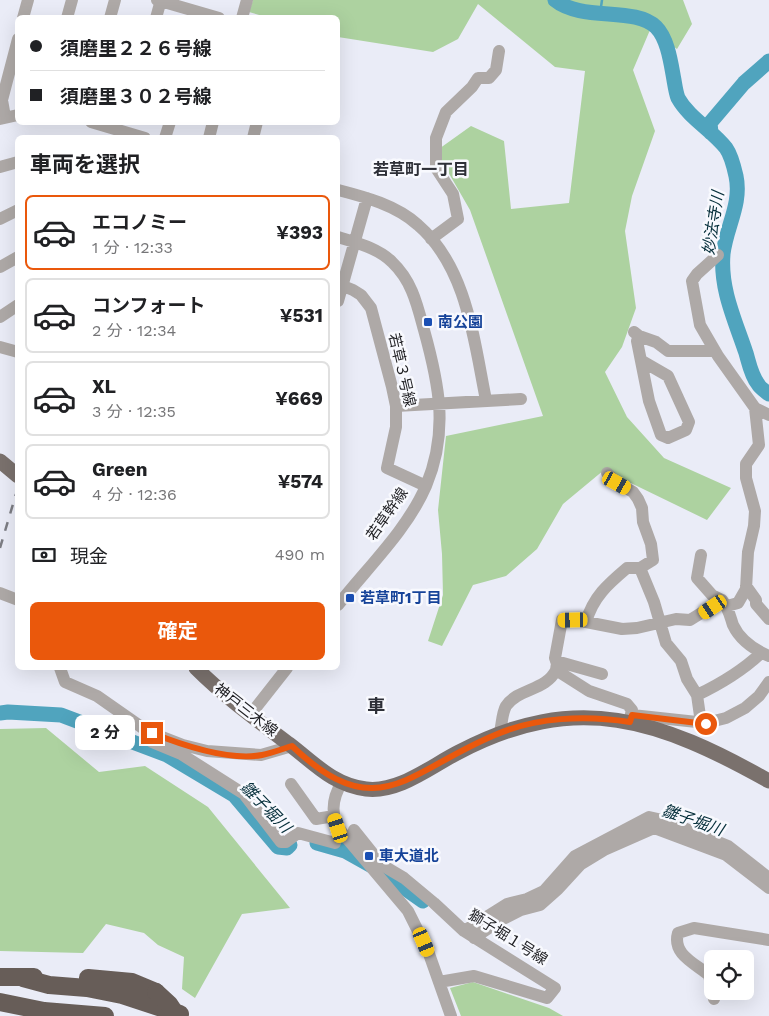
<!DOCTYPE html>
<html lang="ja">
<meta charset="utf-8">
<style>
body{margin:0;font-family:"Work Sans","Noto Sans JP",sans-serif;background:#f2f2f2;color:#202124;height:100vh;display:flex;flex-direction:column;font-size:19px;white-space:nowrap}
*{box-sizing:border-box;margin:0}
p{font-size:16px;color:#757577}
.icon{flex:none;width:28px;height:28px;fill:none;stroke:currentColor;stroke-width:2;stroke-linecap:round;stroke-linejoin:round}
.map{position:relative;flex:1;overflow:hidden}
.sheet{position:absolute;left:15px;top:135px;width:325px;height:535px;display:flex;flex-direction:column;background:#fff;border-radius:8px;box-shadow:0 5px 20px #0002}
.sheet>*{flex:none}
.hud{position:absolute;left:15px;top:15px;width:325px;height:110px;border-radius:8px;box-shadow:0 5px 20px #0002;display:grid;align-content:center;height:110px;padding:0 15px;background:#fff}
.controls{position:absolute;left:704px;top:950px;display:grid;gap:10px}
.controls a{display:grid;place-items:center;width:50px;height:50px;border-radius:8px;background:#fff;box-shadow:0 5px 20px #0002;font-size:25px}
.end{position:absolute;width:22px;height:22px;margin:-11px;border:6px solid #ea580c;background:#fff;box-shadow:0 0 0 2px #fff}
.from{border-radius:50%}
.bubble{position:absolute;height:35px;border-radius:8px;background:#fff;box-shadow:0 5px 20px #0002;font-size:16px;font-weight:700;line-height:35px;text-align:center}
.car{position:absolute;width:15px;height:30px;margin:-15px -8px;border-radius:6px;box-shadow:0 0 4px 1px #0007;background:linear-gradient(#f5c518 24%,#345 0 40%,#f5c518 0 76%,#345 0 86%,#f5c518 0)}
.hud b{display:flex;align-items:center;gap:18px;height:48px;font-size:19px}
.hud b+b{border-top:1px solid #e0e0e0}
.hud i{width:12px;height:12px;background:#202124}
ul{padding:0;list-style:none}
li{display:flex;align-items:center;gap:15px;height:75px;margin:0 10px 8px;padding:0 5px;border:2px solid #e0e0e0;border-radius:8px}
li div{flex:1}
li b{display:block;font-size:19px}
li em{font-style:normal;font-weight:700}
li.current{border-color:#ea580c}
li>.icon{width:45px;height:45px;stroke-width:1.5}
h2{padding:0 15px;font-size:22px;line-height:60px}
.pay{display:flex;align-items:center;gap:12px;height:55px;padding:0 15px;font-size:19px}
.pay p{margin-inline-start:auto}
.cta{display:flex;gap:10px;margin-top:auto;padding:10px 15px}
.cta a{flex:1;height:58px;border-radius:8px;background:#ea580c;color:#fff;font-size:20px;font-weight:700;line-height:58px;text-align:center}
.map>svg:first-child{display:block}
.green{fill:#add2a0}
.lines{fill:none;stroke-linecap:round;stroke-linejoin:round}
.stream{stroke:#50a4be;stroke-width:2.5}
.river{stroke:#50a4be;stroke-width:15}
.building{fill:#4c443e}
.minor{stroke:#aea9a7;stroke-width:12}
.major{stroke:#7a716d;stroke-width:15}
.highway{stroke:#675d58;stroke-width:18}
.rail{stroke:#7c7d84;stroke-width:2.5;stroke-dasharray:9 9;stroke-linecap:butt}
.minor-bridge{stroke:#aea9a7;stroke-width:12}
.highway-bridge{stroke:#675d58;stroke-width:18}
.route{stroke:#ea580c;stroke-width:6}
.transit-dot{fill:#1a4fb4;stroke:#f8f9fe;stroke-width:2}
.labels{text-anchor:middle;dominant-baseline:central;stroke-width:5;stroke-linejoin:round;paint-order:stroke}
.transit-label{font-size:15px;font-weight:bold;fill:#164399;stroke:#f8f9fe;text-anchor:start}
.street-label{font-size:15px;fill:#1f1f23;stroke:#f8f9fe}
.neighbourhood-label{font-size:16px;font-weight:bold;fill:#2d2f37;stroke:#f8f9fe}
.water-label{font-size:16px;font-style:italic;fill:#062f3b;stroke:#f8f9fe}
.quarter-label{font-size:18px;font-weight:bold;fill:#2d2f37;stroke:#f8f9fe}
</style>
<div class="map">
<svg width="769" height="1016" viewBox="0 0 769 1016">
<rect width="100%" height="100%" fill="#eaecf7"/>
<path class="green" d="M253,0H683L692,24L677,49L650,30L633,70L655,131L632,196L625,231L636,308L622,347L605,372L627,417L664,458L731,488L707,520L604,470L563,504L537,549L506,576L473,585L442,646L428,641L443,595L442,554L438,510L446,436L543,416L470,210L436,151L471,126L504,141L511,209L569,203L585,71L555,67L478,4L458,39L433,52L338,37V18L266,17L249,12Z
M46,728L99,772L145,766L208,807L290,908L242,914L195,998L182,989L184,957L158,945L144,933L106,924L83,953L0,951V729Z
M473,982L549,1008L563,1016H461L450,988Z"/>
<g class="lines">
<path class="stream" d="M600,14L602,0"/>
<path class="river" d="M555,0C582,22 635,6 656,27C668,39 671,64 674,80C675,86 676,93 678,98C689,118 712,130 726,148C731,155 734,167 736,176C742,204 726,227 723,254C720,289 735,320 746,353C749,363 751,375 758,384C760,388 765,391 769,394
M711,133L710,123L744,83L769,61
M0,713L8,712L61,715L167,755L234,795L278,847L287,848L290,845
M317,843L345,851L379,870L423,901"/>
</g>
<path class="building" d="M745,958H748L754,986L745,988Z"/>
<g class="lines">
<path class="minor" d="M157,0L219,18
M23,18L28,0
M67,18L72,0
M110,18L115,0
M156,18L161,0
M242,18L247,0
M5,117L2,100L18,39
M0,119L18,115
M91,122L145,138
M165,138L170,122
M209,138L213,122
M253,138L257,122
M0,167L18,162
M338,190C365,197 396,205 418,225C467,267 474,341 486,400
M0,219L18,210
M338,237C357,243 378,248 392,262C412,281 417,304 424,330C439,384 449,431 426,486C407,530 368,567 338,605
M431,239L458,219L453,194L436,168V138L446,112L472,87L478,78H489L496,70L499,51
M718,255L697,274L692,281L700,325L718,356L755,408L759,445L746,464V478L755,511L754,526L748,552L746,589L738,603L727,606
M0,267L18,257
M338,284L353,290L361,295L371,308L392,387L396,406V427L387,468L426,486
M338,301L367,198
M0,317L18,305
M634,332L639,336L656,342L668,351H715
M639,336L637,341L649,401L661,435L668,438L686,430L689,422L668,376L642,361
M0,347L18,352
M396,406L521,399
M755,408L769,415
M607,473L617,483L633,492L638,499L642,508L643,522L651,544L653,560L640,568
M701,555L697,578L712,595L722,600
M746,586L756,600V604L769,619
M0,593L18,600
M586,622C593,597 608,584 627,568H640L654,602L666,643L681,661L687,679L697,695L701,723
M556,661L602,674
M60,668L65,682L97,696L147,731L183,745L207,751L261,755L292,746
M556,670L557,663L555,658L562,620L581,621L622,629L637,628L676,619L690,620L722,600C729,609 730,616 733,625C740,640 755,650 769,656
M697,695C720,684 743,670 761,653
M250,715L287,668
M632,715L706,723L726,718L745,708L759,696L769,682
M500,732C502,724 502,713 506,706C518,688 546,691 556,670L589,691L627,704L632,710L629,722
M152,733V742L181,754L244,794L281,842H286L298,833L335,843
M342,782C331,800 330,819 344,835
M291,784L316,819L334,816
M354,830L382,865L404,878L434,903L464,931L555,988L547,998L474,976L439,982
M464,931L507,904L527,899L544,891L575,856L649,817L667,821L728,846L769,878
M474,938L499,921L521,910L540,905L558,889L581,864L604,850L654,828L726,855L769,888
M428,951L451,1016
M714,999L709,975C694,963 672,954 678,933L694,928L769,940"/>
<path class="major" d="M0,461L18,476
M196,668C224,696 257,720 289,744C314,763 333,785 366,789C399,793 431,766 459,752C577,690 660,720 769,781"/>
<path class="highway" d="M0,977H34
M23,978L49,985L87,988L122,995L180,1014
M88,978L132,982L156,992
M0,1002L44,1011L105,1016"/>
<path class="rail" d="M0,548L16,494"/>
<path class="minor-bridge" d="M344,835L408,911L428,951"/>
<path class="highway-bridge" d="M156,992L169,1004L177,1016"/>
</g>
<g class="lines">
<path class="route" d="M152,733C182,745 230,761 262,755C272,753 282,749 292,746C378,828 408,771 495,735C536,717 585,715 630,722L632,715L706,724"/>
</g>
<g class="transit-dot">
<rect x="423" y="317" width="10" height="10" rx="2.5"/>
<rect x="345" y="593" width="10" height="10" rx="2.5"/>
<rect x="364" y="851" width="10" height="10" rx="2.5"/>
</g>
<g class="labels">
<g class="transit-label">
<text x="438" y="322">南公園</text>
<text x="360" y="598">若草町1丁目</text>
<text x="379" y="856">車大道北</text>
</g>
<g class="street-label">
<text transform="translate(402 370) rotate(77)">若草３号線</text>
<text transform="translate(387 514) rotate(-55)">若草幹線</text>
<text transform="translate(246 710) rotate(38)">神戸三木線</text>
<text transform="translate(508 937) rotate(32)">獅子堀１号線</text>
</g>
<g class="neighbourhood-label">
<text x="421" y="169">若草町一丁目</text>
</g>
<g class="water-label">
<text transform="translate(713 223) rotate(-81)">妙法寺川</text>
<text transform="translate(266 807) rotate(46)">雛子堀川</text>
<text transform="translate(693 820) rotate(19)">雛子堀川</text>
</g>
<g class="quarter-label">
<text x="376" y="705">車</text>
</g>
</g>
</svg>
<div class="controls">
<a><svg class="icon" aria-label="locate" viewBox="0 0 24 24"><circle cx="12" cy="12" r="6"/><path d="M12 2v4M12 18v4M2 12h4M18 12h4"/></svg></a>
</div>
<i class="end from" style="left:706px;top:724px"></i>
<i class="end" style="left:152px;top:733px"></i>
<div class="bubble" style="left:75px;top:715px;width:60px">2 分</div>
<i class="car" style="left:617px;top:483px;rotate:119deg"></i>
<i class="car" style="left:713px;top:607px;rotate:236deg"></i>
<i class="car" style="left:573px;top:620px;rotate:269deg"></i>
<i class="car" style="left:338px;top:828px;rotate:342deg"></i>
<i class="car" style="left:424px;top:942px;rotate:157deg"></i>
<div class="hud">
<b><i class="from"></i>須磨里２２６号線</b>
<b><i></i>須磨里３０２号線</b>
</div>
<section class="sheet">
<h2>車両を選択</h2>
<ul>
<li class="current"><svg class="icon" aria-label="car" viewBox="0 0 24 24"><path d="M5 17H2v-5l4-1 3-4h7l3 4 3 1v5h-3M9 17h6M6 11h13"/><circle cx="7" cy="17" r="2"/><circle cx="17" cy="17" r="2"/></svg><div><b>エコノミー</b><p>1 分 · 12:33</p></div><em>¥393</em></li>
<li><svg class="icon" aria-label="car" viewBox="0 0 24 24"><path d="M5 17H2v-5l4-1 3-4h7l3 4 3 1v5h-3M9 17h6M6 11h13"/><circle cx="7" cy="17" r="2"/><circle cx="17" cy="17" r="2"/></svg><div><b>コンフォート</b><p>2 分 · 12:34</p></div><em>¥531</em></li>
<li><svg class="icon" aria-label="car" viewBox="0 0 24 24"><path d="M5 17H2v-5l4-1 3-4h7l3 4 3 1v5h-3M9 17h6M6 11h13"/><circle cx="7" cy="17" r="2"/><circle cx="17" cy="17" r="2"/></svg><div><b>XL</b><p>3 分 · 12:35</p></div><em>¥669</em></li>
<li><svg class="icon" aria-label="car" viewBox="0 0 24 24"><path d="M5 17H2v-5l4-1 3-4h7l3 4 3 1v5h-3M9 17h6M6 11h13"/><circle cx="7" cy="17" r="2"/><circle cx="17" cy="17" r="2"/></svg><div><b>Green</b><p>4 分 · 12:36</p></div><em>¥574</em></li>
</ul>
<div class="pay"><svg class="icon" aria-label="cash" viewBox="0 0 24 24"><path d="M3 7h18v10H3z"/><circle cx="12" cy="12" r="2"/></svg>現金<p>490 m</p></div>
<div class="cta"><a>確定</a></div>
</section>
</div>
